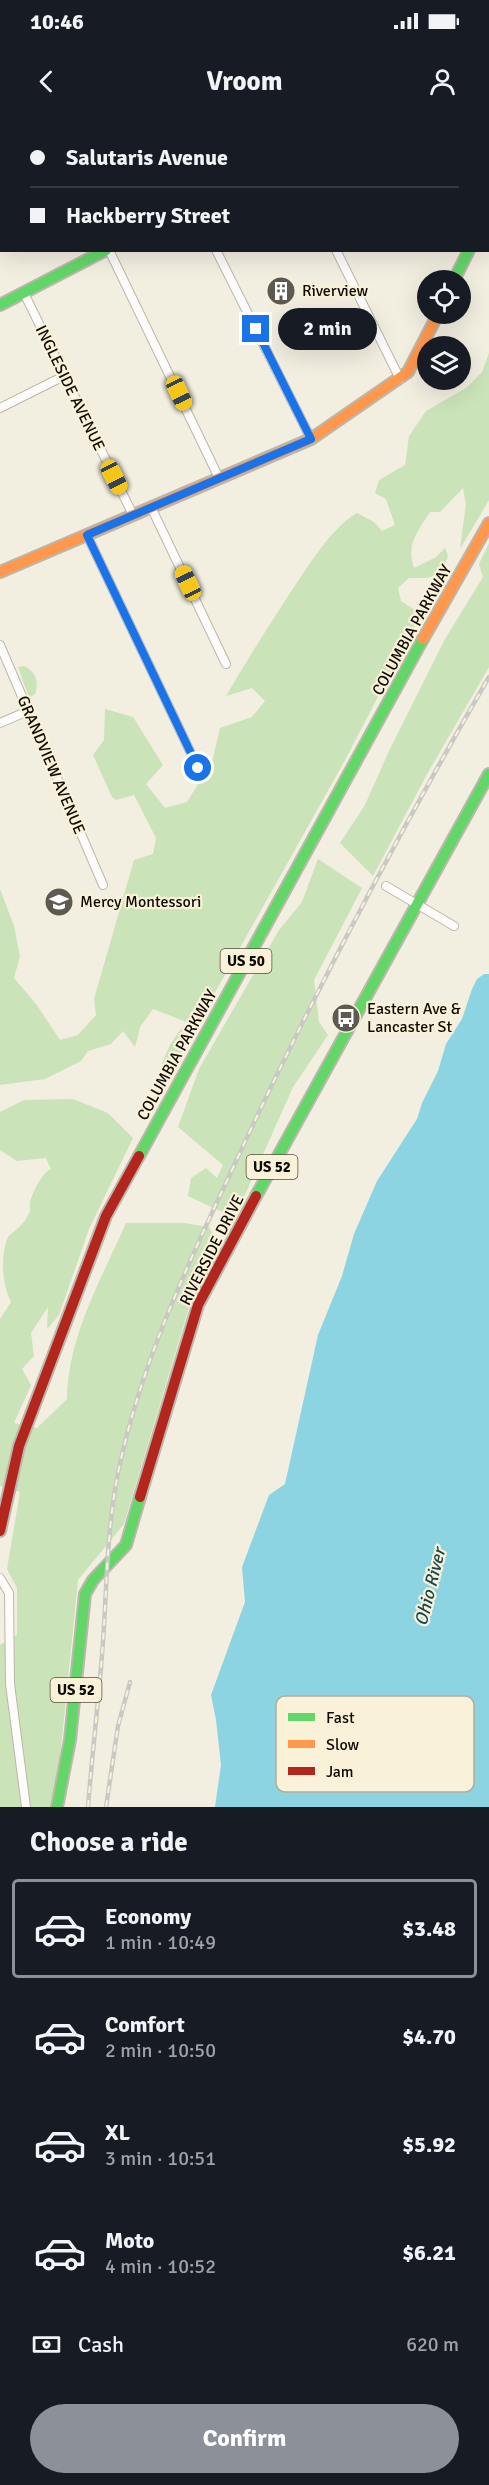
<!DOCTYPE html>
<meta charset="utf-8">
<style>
body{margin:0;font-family:Signika,sans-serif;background:#242831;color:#f1f3f6;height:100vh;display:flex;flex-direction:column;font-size:22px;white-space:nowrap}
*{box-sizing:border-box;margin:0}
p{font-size:20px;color:#9ea1a6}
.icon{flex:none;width:33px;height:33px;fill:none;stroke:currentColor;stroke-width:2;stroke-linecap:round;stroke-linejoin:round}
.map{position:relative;height:1687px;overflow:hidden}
.drawer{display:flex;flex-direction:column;background:#171b24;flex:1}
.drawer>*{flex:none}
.guide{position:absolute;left:0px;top:0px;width:489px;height:132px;box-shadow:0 6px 24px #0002;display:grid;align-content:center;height:132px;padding:0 30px;background:#171b24}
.controls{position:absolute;left:417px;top:150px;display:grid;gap:12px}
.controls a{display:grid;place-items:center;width:54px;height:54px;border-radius:50%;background:#171b24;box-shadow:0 6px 24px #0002;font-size:30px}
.end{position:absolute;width:27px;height:27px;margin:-14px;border:8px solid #1a73e8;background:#fff;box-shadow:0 0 0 3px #fff}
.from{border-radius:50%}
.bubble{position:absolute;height:42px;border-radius:21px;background:#171b24;box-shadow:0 6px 24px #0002;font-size:20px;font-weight:700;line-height:42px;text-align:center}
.car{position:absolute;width:18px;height:36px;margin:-18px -9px;border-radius:8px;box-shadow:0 0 4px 2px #0007;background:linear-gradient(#f5c518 24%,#345 0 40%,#f5c518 0 76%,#345 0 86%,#f5c518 0)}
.guide b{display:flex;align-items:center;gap:21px;height:57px;font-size:22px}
.guide b+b{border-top:2px solid #363941}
.guide i{width:15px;height:15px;background:#f1f3f6}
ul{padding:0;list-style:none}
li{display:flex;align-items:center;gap:18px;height:99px;margin:0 12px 9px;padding:0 18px;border:3px solid transparent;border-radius:6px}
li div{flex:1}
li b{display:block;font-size:22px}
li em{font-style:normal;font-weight:700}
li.current{border-color:#8c9099}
li>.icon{width:54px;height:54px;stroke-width:1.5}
h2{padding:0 30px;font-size:27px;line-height:72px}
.pay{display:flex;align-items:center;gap:15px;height:66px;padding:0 30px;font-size:22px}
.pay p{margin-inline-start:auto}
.action{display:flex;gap:12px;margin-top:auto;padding:12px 30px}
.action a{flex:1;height:69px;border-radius:36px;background:#8c9099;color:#fff;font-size:24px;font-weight:700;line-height:69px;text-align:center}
.status{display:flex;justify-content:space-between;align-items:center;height:42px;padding:0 30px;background:#171b24;direction:ltr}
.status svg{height:16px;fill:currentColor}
header{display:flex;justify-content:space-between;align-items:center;height:78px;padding:0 30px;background:#171b24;font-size:27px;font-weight:700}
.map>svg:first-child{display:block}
.green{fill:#cae3b9}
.water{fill:#8cd4e2}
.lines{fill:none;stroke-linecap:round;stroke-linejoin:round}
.street-casing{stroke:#bab7ac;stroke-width:10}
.fast-casing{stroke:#bab7ac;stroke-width:14}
.slow-casing{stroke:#bab7ac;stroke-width:14}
.jam-casing{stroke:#bab7ac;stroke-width:14}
.street{stroke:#fdfcfa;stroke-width:8}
.fast{stroke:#63d668;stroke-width:10}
.slow{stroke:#ff974d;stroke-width:10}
.jam{stroke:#b3261e;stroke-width:10}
.rail-casing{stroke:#c8c8c4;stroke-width:4.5}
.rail{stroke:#faf2d8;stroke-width:2;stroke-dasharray:7;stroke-linecap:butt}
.route{stroke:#1a73e8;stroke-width:8}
.labels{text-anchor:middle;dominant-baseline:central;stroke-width:4.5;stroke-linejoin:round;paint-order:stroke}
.shield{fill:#faf2d8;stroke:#555044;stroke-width:1.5}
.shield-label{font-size:15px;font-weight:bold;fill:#0e0b04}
.poi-label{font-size:16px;fill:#0e0b04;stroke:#faf2d8;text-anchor:start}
.street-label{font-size:16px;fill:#0e0b04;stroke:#faf2d8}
.water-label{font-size:18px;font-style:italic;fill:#184752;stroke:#faf2d8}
.key{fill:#faf2d8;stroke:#b3ad98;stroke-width:1.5}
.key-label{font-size:16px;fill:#0e0b04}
</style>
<div class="status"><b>10:46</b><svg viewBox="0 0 49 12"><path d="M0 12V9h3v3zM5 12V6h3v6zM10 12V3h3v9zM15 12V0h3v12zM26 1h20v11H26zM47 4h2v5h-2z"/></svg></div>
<header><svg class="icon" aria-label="back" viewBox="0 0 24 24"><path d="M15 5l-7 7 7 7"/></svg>Vroom<svg class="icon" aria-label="person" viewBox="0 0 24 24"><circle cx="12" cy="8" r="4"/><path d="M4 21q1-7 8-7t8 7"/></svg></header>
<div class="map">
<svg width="489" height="1687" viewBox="0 0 489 1687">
<rect width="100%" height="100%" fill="#f2eee0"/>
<path class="green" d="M489,233V380L460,429L466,384L463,368L440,392H430C417,413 406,423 414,448L436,437L445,428L448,436L442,453L427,458H409L398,468L401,481L421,494L344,642L166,960L160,951C166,930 173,918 187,902L153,889L140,907L135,927L123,911L111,924L88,931L81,941L45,959L0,965V769L14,806L20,836L14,858L36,884L60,920L78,915L96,895L94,879L134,740L153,734L156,718L134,675L116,680L112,677L93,635L104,620L105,589L133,597L163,645L146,664L165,688L187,682L212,642L220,608L252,597L265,581L252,568L226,576C247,540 269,505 292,470C311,443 329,410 357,393L374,402L382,411L395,405L386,379L375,373L379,360L405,345L409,316L426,291L466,268L482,252Z
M489,423V547L426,656L373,756L340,723L365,685L389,631L445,519L483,457L479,444Z
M24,546C36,552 39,561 35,574L29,578L18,547Z
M318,739L362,768L314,860L319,902L328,915L293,967L239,1088L222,1092L188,1076L191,1058L206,1048L217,1058L223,1045L178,1007L199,949L279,810L302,782Z
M73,979L108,993L133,1018L89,1109L59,1195L47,1209L48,1187L31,1213L34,1236L22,1249L31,1265L14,1303L37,1308L67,1279C68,1216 101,1160 126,1103H184L209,1107L218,1124L193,1174L124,1404L78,1460L59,1648L50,1687H0V1525L17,1515V1468L7,1449L20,1372L0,1366V1199L11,1182C2,1164 0,1135 8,1117C16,1109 25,1104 29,1093C32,1087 29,1091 30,1084C31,1074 42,1053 51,1049L46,1038L17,1041L0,1030V992L24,980Z"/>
<path class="water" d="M484,854H489V1687H215L221,1645L216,1600L211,1575L245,1482L242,1447L269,1375L285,1364L318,1215L342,1156L354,1114L377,1061L417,999L422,983L438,951L446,924L462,899L472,869L477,859Z"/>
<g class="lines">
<g class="street-casing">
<path id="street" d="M170,0V2
M273,0L274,2
M38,2L41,0
M50,2V0
M0,20H2
M0,114L2,113
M109,130L219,358
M216,130L311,319
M336,130L400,259
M24,173L133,395
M0,288L64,256
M151,387L226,544
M87,415L198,648
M0,525L103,765
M0,603L28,591
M386,766L454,806
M0,1458L9,1473L10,1564L26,1687"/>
</g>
<g class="fast-casing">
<path id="fast" d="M454,160L469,130
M0,185L106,130
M139,1036L423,519
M256,1076L489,654
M57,1687L70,1620L85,1474L93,1460L126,1425L140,1377"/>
</g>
<g class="slow-casing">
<path id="slow" d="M456,2L460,0
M0,452L311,319L408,252L438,194
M423,519L489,403"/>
</g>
<g class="jam-casing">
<path id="jam" d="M140,1377L198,1185L256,1076
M0,1411L19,1326L106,1096L139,1036"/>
</g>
<use href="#street" class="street"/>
<use href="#fast" class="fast"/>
<use href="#slow" class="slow"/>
<use href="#jam" class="jam"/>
<g class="rail-casing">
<path id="rail" d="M88,1687C92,1636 98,1586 102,1535C107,1474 106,1413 118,1353C140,1246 186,1148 232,1050C309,882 396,718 489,557
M106,1687L118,1606L130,1562"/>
</g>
<use href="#rail" class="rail"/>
</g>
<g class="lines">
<path class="route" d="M198,648L87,415L311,319L256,209"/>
</g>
<defs>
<g id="building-disc" transform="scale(1.5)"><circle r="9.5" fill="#5e5a51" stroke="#faf2d8"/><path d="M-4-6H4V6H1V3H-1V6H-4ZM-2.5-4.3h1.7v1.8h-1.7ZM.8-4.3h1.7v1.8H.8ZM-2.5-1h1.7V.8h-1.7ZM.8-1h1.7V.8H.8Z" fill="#fff"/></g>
<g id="school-disc" transform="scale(1.5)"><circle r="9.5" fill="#5e5a51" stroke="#faf2d8"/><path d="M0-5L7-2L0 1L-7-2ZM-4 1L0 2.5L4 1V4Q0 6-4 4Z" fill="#fff"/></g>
<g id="bus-disc" transform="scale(1.5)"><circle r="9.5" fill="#5e5a51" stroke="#faf2d8"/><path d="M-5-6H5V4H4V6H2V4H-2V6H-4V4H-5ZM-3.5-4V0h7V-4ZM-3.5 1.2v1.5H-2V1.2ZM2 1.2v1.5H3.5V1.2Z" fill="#fff"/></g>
</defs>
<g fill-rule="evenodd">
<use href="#building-disc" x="281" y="171"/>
<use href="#school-disc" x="59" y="782"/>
<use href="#bus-disc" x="346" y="898"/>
</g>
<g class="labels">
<g class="shield">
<rect x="220.5" y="829" width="51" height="24" rx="4.5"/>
<rect x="246.5" y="1035" width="51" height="24" rx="4.5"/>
<rect x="50.5" y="1558" width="51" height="24" rx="4.5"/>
</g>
<g class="shield-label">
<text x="246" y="841">US 50</text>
<text x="272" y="1047">US 52</text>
<text x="76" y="1570">US 52</text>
</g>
<g class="poi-label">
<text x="302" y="171">Riverview</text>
<text x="80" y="782">Mercy Montessori</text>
<text x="367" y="889">Eastern Ave &amp;<tspan x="367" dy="18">Lancaster St</tspan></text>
</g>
<g class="street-label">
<text transform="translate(70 268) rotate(64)">INGLESIDE AVENUE</text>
<text transform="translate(412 510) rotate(-61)">COLUMBIA PARKWAY</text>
<text transform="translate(51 645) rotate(67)">GRANDVIEW AVENUE</text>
<text transform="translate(177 935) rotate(-61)">COLUMBIA PARKWAY</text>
<text transform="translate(212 1130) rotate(-63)">RIVERSIDE DRIVE</text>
</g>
<g class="water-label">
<text transform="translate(430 1467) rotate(-76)">Ohio River</text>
</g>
</g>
<rect x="276" y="1576" width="198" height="96" rx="9" class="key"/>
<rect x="288" y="1593" width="27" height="8" fill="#63d668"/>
<rect x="288" y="1620" width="27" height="8" fill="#ff974d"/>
<rect x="288" y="1647" width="27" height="8" fill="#b3261e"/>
<g class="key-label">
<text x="326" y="1603">Fast</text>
<text x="326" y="1630">Slow</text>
<text x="326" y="1657">Jam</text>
</g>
</svg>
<div class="controls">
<a><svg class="icon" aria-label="locate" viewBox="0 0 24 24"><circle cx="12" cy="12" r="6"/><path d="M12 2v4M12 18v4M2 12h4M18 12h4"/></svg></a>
<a><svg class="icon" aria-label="layers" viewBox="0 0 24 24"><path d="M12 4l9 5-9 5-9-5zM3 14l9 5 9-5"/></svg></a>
</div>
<i class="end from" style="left:198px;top:648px"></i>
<i class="end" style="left:256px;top:209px"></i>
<div class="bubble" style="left:278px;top:188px;width:99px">2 min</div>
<i class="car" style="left:179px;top:273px;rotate:155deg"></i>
<i class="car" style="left:114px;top:357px;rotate:153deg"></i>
<i class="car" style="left:188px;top:463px;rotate:335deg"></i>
<div class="guide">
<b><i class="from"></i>Salutaris Avenue</b>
<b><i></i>Hackberry Street</b>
</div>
</div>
<section class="drawer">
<h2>Choose a ride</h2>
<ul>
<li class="current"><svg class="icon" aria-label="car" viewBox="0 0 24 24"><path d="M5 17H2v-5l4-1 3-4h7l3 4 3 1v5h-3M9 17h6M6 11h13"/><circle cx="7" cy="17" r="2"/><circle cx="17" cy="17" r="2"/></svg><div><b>Economy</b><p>1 min · 10:49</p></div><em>$3.48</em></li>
<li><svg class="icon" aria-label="car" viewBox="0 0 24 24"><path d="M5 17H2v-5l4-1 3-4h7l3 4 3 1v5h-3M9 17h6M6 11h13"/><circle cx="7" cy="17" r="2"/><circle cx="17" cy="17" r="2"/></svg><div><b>Comfort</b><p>2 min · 10:50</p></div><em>$4.70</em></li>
<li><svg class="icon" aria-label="car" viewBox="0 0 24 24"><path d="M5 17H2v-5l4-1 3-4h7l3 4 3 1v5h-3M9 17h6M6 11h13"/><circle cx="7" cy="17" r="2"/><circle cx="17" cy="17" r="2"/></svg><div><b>XL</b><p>3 min · 10:51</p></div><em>$5.92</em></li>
<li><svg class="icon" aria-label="car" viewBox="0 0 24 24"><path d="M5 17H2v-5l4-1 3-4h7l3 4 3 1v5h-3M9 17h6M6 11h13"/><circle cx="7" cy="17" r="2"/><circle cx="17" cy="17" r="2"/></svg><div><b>Moto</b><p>4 min · 10:52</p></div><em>$6.21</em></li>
</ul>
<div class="pay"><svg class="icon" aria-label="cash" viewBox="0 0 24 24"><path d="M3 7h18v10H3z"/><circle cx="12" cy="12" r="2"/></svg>Cash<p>620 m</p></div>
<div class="action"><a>Confirm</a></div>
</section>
